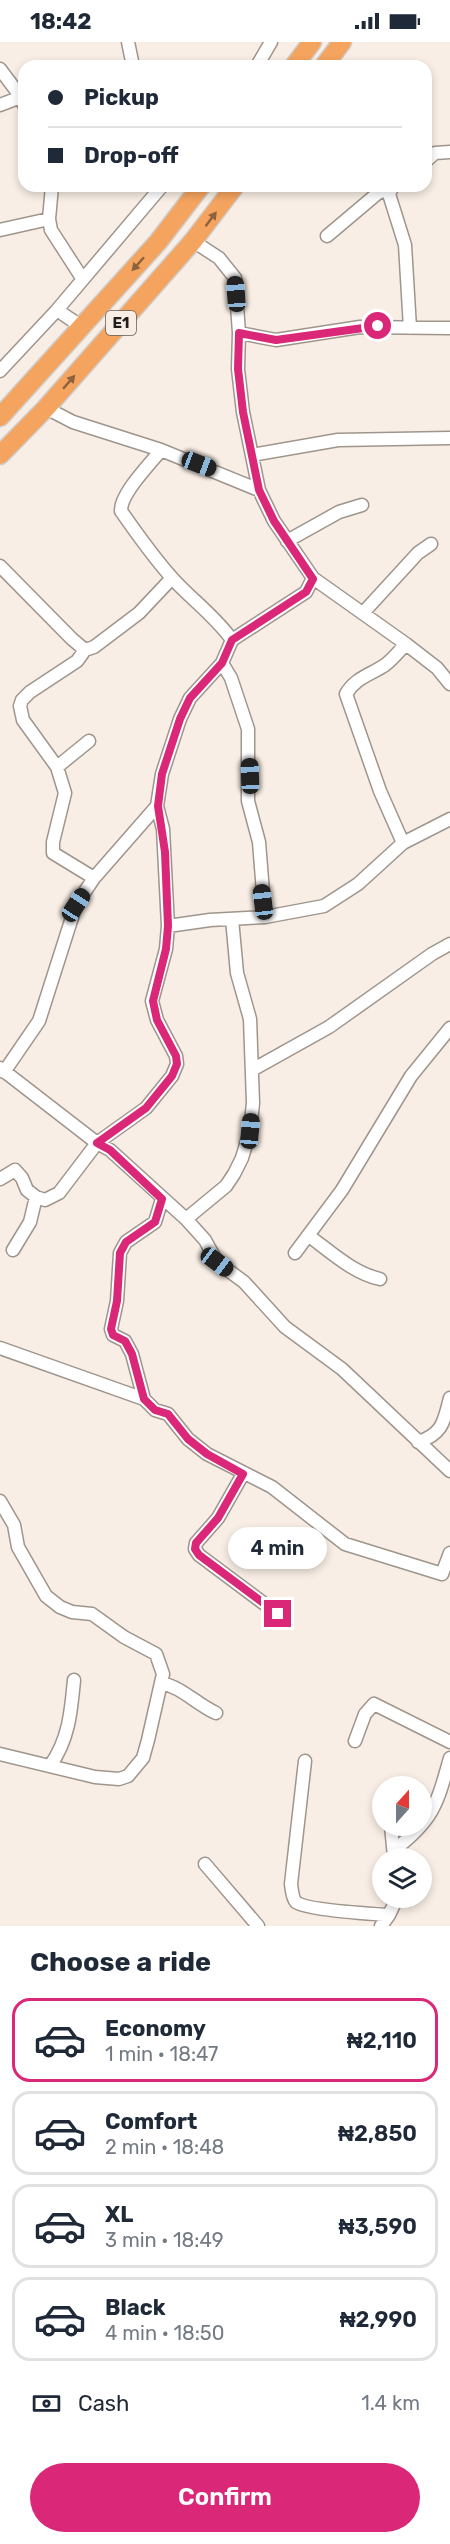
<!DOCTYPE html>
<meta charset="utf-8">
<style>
body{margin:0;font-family:Rubik,sans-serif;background:#f2f2f3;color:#1f2937;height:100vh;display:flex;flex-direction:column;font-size:22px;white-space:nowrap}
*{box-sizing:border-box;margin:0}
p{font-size:20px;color:#747a83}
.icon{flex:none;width:33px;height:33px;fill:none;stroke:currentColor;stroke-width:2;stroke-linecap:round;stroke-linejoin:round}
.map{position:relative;height:1884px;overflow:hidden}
.details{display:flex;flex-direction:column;background:#fff;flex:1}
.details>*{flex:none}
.top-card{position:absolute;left:18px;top:18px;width:414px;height:132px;border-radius:18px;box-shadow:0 3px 9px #0003;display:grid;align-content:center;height:132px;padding:0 30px;background:#fff}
.needle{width:39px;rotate:21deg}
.buttons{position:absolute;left:372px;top:1734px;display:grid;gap:12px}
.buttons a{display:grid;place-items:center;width:60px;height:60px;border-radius:50%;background:#fff;box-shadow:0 3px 9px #0003;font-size:30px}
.end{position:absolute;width:27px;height:27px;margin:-14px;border:8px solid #db2777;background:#fff;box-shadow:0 0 0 3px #fff}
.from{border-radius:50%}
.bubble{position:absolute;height:42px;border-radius:21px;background:#fff;box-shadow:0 3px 9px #0003;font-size:20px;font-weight:600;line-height:42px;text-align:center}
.car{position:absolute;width:18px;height:36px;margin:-18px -9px;border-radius:8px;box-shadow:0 0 4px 2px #0007;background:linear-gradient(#222 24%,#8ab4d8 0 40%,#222 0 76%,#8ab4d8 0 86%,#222 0)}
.top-card b{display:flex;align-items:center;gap:21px;height:57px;font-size:22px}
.top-card b+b{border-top:2px solid #e0e1e3}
.top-card i{width:15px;height:15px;background:#1f2937}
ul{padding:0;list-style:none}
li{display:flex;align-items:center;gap:18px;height:84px;margin:0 12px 9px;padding:0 18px;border:3px solid #e0e1e3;border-radius:18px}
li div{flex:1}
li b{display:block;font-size:22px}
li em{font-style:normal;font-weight:600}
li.current{border-color:#db2777}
li>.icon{width:54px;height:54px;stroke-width:1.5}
h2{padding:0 30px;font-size:27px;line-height:72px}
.pay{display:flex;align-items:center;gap:15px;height:66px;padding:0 30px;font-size:22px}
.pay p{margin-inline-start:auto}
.button{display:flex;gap:12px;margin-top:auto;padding:12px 30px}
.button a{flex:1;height:69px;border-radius:36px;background:#db2777;color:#fff;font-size:24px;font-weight:600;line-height:69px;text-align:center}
.status{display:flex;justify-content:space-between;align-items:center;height:42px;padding:0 30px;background:#fff;direction:ltr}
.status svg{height:16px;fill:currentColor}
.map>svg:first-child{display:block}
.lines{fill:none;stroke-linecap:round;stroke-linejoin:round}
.minor-casing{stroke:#9e958d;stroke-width:15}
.highway-casing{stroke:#cececd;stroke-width:21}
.minor{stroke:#fff;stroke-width:12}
.highway{stroke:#f5a45f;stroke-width:18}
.oneway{fill:#8c613d}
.route{stroke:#db2777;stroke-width:8}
.labels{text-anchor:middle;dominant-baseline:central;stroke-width:6;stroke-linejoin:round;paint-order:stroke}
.shield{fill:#f8eee5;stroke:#625c58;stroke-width:1.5}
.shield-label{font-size:15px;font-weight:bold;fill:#221e1b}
</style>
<div class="status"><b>18:42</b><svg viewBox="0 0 49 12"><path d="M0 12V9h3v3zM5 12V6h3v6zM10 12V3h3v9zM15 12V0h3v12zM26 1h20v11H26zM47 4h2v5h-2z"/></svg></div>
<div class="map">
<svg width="450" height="1884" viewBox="0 0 450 1884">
<rect width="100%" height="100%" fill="#f8eee5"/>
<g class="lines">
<g class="minor-casing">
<path id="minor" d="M128,0L133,24
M257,24L271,0
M0,27L21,55L24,63
M0,63L21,55
M426,119L435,111L450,110
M52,144L49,177L51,188L82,236
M393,144L389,152L405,203L410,286
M0,188L49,177
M327,194L378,151L391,146
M193,199L219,216L235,236L239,291L238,327L243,370L259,448L274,479L313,536L406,602L437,626L450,642
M57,268L82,285
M239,291L276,298L360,285L450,286
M0,329L57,268L162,144
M46,366L73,380L161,408L259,448
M161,408C150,422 120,452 121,469C137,492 154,516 173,537C192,558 215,574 232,598
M252,413L338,398L450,396
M287,499L339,470L362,463
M0,524L72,597L85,608
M363,571L418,511L431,502
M222,621L231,636L248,687V759L259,800L265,875
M57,725L89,699
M403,801L380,749L346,652C355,636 370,633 385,623C393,617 399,609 406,602
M94,836L53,811V800L65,751L57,725L23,678L20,664L22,658L30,650L77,619L85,608L94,605L139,571L172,536
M168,884L210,878L265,875L324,864L358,842L403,801L450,777
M0,1026L97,1101L110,1108L186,1177L205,1198L217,1220L244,1240L285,1285L342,1327L450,1429
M252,1028L329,985L432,912L450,902
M4,1030L39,979L76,863L94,836L157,764
M0,1137L15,1128L22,1136L27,1148L36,1155L45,1158L59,1151L97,1101L146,1066L172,1034L177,1022L176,1014L157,978L152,959L166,907L168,884L163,787L157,764L162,732L180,677L190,656L222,621L232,598L306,550L313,536
M186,1177L226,1144L234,1132L242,1116L250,1089L253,1061L250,977L237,931L232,877
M309,1194C331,1210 353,1231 380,1237
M13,1208L30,1180L36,1155
M295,1211L342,1148L411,1034L450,986
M0,1306L144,1357L155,1368L168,1372L188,1397L207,1412L272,1445L345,1502L442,1532L450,1511
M144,1357L132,1312L125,1299L113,1293L111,1287L117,1259L120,1211L126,1200L155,1180L162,1157
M418,1400C443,1392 444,1379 450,1356
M243,1432L218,1476L196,1501L195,1507L199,1513L278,1572
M0,1459L14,1483L18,1505L46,1554L60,1565L72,1570L92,1572L124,1595L156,1612L163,1632L148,1698L143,1716L128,1734L119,1737L95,1735L0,1712
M161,1641C182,1645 196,1662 216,1671
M355,1699L365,1672L374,1662L450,1700
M305,1719L291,1842C292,1848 292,1856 296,1860C305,1868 373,1872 389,1873
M50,1724C69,1697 71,1670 74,1638
M391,1784L394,1815
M394,1808C434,1777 437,1762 450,1716
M205,1822L258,1884
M381,1884L389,1873L397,1856"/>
</g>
<g class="highway-casing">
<path id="highway" d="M294,24L312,0
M324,24L342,0
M0,375L158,200L201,144
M0,413L46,366L193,199L235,144"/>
</g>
<use href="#minor" class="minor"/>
<use href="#highway" class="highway"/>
</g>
<defs><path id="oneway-solid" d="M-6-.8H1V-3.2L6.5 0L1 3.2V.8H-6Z" transform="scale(1.5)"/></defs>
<g class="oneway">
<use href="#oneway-solid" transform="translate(211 177) rotate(-53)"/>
<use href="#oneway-solid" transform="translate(138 222) rotate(132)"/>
<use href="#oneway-solid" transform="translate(69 340) rotate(-49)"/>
</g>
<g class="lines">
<path class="route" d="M278,1572L199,1513L195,1507L196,1501L218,1476L243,1432L207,1412L188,1397L168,1372L155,1368L144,1357L132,1312L125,1299L113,1293L111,1287L117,1259L120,1211L126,1200L155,1180L162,1157L110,1108L97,1101L146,1066L172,1034L177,1022L176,1014L157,978L153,959L166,907L168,884L165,810L158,764L162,732L180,677L190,656L222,621L232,598L306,550L313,537L274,479L259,448L243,370L238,327L239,291L276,298L378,284"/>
</g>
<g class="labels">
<rect class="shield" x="106" y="269" width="30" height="24" rx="4.5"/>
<g class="shield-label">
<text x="121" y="281">E1</text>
</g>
</g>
</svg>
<div class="buttons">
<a><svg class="needle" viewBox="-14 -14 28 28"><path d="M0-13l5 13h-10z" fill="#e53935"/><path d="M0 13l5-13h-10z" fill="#747a83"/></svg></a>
<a><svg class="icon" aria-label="layers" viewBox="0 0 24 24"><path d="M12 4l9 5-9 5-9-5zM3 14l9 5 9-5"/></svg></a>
</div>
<i class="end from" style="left:378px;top:284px"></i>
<i class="end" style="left:278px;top:1572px"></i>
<div class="bubble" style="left:228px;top:1485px;width:99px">4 min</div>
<i class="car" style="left:236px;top:252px;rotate:356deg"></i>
<i class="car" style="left:199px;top:422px;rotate:111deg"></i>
<i class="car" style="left:250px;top:734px;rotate:358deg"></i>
<i class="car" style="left:263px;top:860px;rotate:353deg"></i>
<i class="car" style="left:76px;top:863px;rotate:33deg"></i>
<i class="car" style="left:250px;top:1089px;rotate:5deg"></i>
<i class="car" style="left:217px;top:1220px;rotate:127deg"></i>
<div class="top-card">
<b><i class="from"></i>Pickup</b>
<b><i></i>Drop-off</b>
</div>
</div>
<section class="details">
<h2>Choose a ride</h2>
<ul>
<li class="current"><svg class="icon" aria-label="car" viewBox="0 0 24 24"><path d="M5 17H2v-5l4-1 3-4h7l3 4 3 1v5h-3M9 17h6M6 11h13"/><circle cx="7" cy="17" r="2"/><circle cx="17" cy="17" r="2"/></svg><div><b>Economy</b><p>1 min · 18:47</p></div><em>₦2,110</em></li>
<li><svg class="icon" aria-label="car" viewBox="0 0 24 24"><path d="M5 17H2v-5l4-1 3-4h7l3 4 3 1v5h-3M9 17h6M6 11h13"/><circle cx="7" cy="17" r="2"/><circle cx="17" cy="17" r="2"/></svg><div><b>Comfort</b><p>2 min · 18:48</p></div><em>₦2,850</em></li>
<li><svg class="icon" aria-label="car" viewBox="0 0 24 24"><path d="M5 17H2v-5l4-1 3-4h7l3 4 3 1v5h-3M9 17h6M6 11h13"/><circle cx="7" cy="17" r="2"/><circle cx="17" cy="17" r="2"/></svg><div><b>XL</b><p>3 min · 18:49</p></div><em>₦3,590</em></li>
<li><svg class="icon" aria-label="car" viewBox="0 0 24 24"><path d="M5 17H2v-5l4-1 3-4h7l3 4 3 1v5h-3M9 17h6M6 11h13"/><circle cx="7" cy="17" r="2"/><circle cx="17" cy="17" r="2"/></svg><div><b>Black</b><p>4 min · 18:50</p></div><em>₦2,990</em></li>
</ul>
<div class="pay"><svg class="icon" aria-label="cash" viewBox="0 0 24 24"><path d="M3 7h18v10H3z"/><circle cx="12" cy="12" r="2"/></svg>Cash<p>1.4 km</p></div>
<div class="button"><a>Confirm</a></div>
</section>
